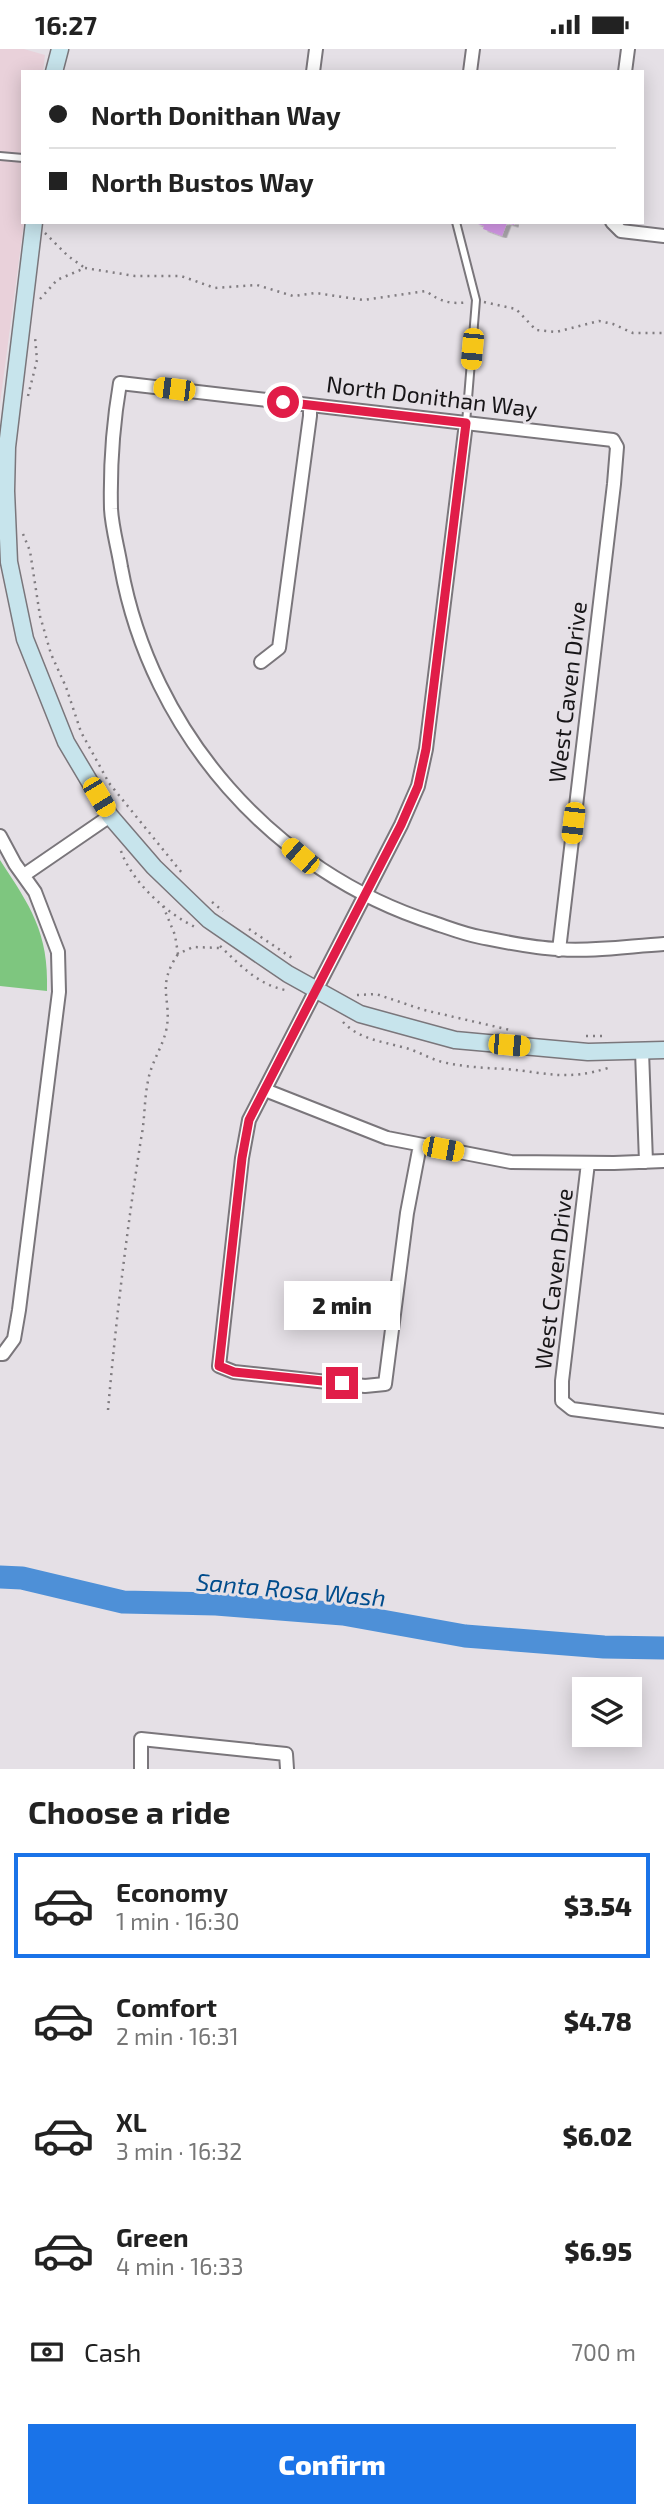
<!DOCTYPE html>
<meta charset="utf-8">
<style>
body{margin:0;font-family:"Exo 2",sans-serif;background:#f6f6f6;color:#222;height:100vh;display:flex;flex-direction:column;font-size:26px;white-space:nowrap}
*{box-sizing:border-box;margin:0}
p{font-size:23px;color:#767676}
.icon{flex:none;width:38px;height:38px;fill:none;stroke:currentColor;stroke-width:2;stroke-linecap:round;stroke-linejoin:round}
.map{position:relative;height:1720px;overflow:hidden}
.drawer{display:flex;flex-direction:column;background:#fff;flex:1}
.drawer>*{flex:none}
.guide{position:absolute;left:21px;top:21px;width:623px;height:154px;border-radius:0px;box-shadow:0 4px 18px #0003;display:grid;align-content:center;height:154px;padding:0 28px;background:#fff}
.buttons{position:absolute;left:572px;top:1628px;display:grid;gap:14px}
.buttons a{display:grid;place-items:center;width:70px;height:70px;border-radius:0px;background:#fff;box-shadow:0 4px 18px #0003;font-size:35px}
.end{position:absolute;width:32px;height:32px;margin:-16px;border:9px solid #e11d48;background:#fff;box-shadow:0 0 0 4px #fff}
.from{border-radius:50%}
.bubble{position:absolute;height:49px;border-radius:0px;background:#fff;box-shadow:0 4px 18px #0003;font-size:23px;font-weight:800;line-height:49px;text-align:center}
.car{position:absolute;width:21px;height:42px;margin:-21px -10px;border-radius:9px;box-shadow:0 0 5px 2px #0007;background:linear-gradient(#f5c518 24%,#345 0 40%,#f5c518 0 76%,#345 0 86%,#f5c518 0)}
.guide b{display:flex;align-items:center;gap:24px;height:66px;font-size:26px}
.guide b+b{border-top:2px solid #e0e0e0}
.guide i{width:18px;height:18px;background:#222}
ul{padding:0;list-style:none}
li{display:flex;align-items:center;gap:21px;height:105px;margin:0 14px 10px;padding:0 14px;border:4px solid transparent;border-radius:0px}
li div{flex:1}
li b{display:block;font-size:26px}
li em{font-style:normal;font-weight:800}
li.selected{border-color:#1a73e8}
li>.icon{width:63px;height:63px;stroke-width:1.5}
h2{padding:0 28px;font-size:32px;line-height:84px}
.pay{display:flex;align-items:center;gap:18px;height:77px;padding:0 28px;font-size:26px}
.pay p{margin-inline-start:auto}
.cta{display:flex;gap:14px;margin-top:auto;padding:14px 28px}
.cta a{flex:1;height:80px;border-radius:0px;background:#1a73e8;color:#fff;font-size:28px;font-weight:800;line-height:80px;text-align:center}
.status{display:flex;justify-content:space-between;align-items:center;height:49px;padding:0 35px;background:#fff;direction:ltr}
.status svg{height:19px;fill:currentColor}
.map>svg:first-child{display:block}
.education{fill:#e9d1da}
.green{fill:#7ec67f}
.lines{fill:none;stroke-linecap:round;stroke-linejoin:round}
.river{stroke:#4e90d7;stroke-width:23}
.building{fill:#d498e7;filter:url(#shadow)}
.lane-casing{stroke:#7a767b;stroke-width:10}
.street-casing{stroke:#7a767b;stroke-width:16}
.secondary-casing{stroke:#7a767b;stroke-width:19}
.path{stroke:#807c80;stroke-width:2.5;stroke-dasharray:2 5;stroke-linecap:butt}
.lane{stroke:#fff;stroke-width:6}
.street{stroke:#fff;stroke-width:12}
.secondary{stroke:#c7e4ec;stroke-width:16}
.route{stroke:#e11d48;stroke-width:9}
.labels{text-anchor:middle;dominant-baseline:central;stroke-width:6;stroke-linejoin:round;paint-order:stroke}
.street-label{font-size:23px;fill:#181618;stroke:#e5e0e6}
.water-label{font-size:24px;font-style:italic;fill:#004c8c;stroke:#e5e0e6}
</style>
<div class="status"><b>16:27</b><svg viewBox="0 0 49 12"><path d="M0 12V9h3v3zM5 12V6h3v6zM10 12V3h3v9zM15 12V0h3v12zM26 1h20v11H26zM47 4h2v5h-2z"/></svg></div>
<div class="map">
<svg width="664" height="1720" viewBox="0 0 664 1720">
<defs>
<filter id="shadow"><feDropShadow dx="4.5" dy="2.5" stdDeviation="0" flood-color="#0004"/></filter>
</defs>
<rect width="100%" height="100%" fill="#e5e0e6"/>
<path class="education" d="M0,0H24L45,6L43,23H23L24,173L0,355Z"/>
<path class="green" d="M0,811C30,857 49,883 47,942L0,937Z"/>
<g class="lines">
<path class="river" d="M0,1528L22,1529L123,1553L216,1555L343,1565L465,1587L604,1598L664,1599"/>
</g>
<path class="building" d="M515,173L514,176L507,174L502,187L483,180L484,177L475,174Z"/>
<g class="lines">
<g class="lane-casing">
<path id="lane" d="M0,107L23,109
M456,173L476,251L466,374"/>
</g>
<g class="street-casing">
<path id="street" d="M313,23L316,0
M470,23L473,0
M625,23L628,0
M612,173L621,182L664,187
M261,613L279,599L310,367V356
M0,787L15,815L35,843L58,903L59,943L19,1261L14,1290L3,1305H0
M24,826L110,767
M559,901L614,435L617,398L613,391L120,334C113,375 110,418 111,460C112,479 118,499 121,518C151,683 273,823 434,874C449,879 464,885 480,888C505,893 532,899 558,900C591,903 630,897 664,895
M642,1002L646,1113
M265,1041L387,1089L511,1113L614,1114L664,1112
M420,1096L407,1164L385,1335L365,1337L234,1323L219,1317L242,1109L249,1071L401,776L418,737L426,700L466,374
M588,1114L562,1332V1352L572,1360L664,1372
M141,1720V1690L286,1705L287,1720"/>
</g>
<g class="secondary-casing">
<path id="secondary" d="M54,23L60,0
M34,173L7,398L6,442L9,513L25,590L66,693L110,767L154,818L209,871L288,925L360,965L455,991L588,1003L664,1001"/>
</g>
<path class="path" d="M45,184L68,207L85,219
M40,250L57,231L85,219L135,227H181L215,239L257,236L293,247L316,244L363,251L426,242C439,252 451,256 468,253
M484,253L516,260L536,281L556,283L599,272L613,275L633,284H664
M28,347L37,311L35,288
M23,485L30,502L40,567L51,605L66,638L81,683L109,734L182,824
M121,802C132,833 166,864 195,878
M212,853L223,862
M163,857L175,886L178,905L193,898L220,899
M249,880L295,911
M220,897C240,916 257,935 285,941
M357,946L376,945L424,961L510,981
M343,973C359,990 380,992 402,998C416,1001 428,1009 442,1013C464,1018 485,1019 507,1020C548,1024 566,1032 608,1019
M586,987H603
M108,1361C116,1270 127,1180 141,1090C145,1071 144,1051 148,1032C151,1014 162,999 166,982C173,951 155,939 178,905"/>
<use href="#lane" class="lane"/>
<use href="#street" class="street"/>
<use href="#secondary" class="secondary"/>
</g>
<g class="lines">
<path class="route" d="M283,353L466,374L426,700L418,737L401,776L249,1071L242,1109L219,1317L234,1323L342,1334"/>
</g>
<g class="labels">
<g class="street-label">
<text transform="translate(432 347) rotate(7)">North Donithan Way</text>
<text transform="translate(567 643) rotate(-83)">West Caven Drive</text>
<text transform="translate(553 1230) rotate(-83)">West Caven Drive</text>
</g>
<g class="water-label">
<text transform="translate(291 1540) rotate(5)">Santa Rosa Wash</text>
</g>
</g>
</svg>
<div class="buttons">
<a><svg class="icon" aria-label="layers" viewBox="0 0 24 24"><path d="M12 4l9 5-9 5-9-5zM3 14l9 5 9-5"/></svg></a>
</div>
<i class="end from" style="left:283px;top:353px"></i>
<i class="end" style="left:342px;top:1334px"></i>
<div class="bubble" style="left:284px;top:1232px;width:116px">2 min</div>
<i class="car" style="left:472px;top:300px;rotate:185deg"></i>
<i class="car" style="left:174px;top:340px;rotate:277deg"></i>
<i class="car" style="left:99px;top:748px;rotate:149deg"></i>
<i class="car" style="left:573px;top:774px;rotate:187deg"></i>
<i class="car" style="left:300px;top:807px;rotate:311deg"></i>
<i class="car" style="left:509px;top:996px;rotate:95deg"></i>
<i class="car" style="left:443px;top:1100px;rotate:101deg"></i>
<div class="guide">
<b><i class="from"></i>North Donithan Way</b>
<b><i></i>North Bustos Way</b>
</div>
</div>
<section class="drawer">
<h2>Choose a ride</h2>
<ul>
<li class="selected"><svg class="icon" aria-label="car" viewBox="0 0 24 24"><path d="M5 17H2v-5l4-1 3-4h7l3 4 3 1v5h-3M9 17h6M6 11h13"/><circle cx="7" cy="17" r="2"/><circle cx="17" cy="17" r="2"/></svg><div><b>Economy</b><p>1 min · 16:30</p></div><em>$3.54</em></li>
<li><svg class="icon" aria-label="car" viewBox="0 0 24 24"><path d="M5 17H2v-5l4-1 3-4h7l3 4 3 1v5h-3M9 17h6M6 11h13"/><circle cx="7" cy="17" r="2"/><circle cx="17" cy="17" r="2"/></svg><div><b>Comfort</b><p>2 min · 16:31</p></div><em>$4.78</em></li>
<li><svg class="icon" aria-label="car" viewBox="0 0 24 24"><path d="M5 17H2v-5l4-1 3-4h7l3 4 3 1v5h-3M9 17h6M6 11h13"/><circle cx="7" cy="17" r="2"/><circle cx="17" cy="17" r="2"/></svg><div><b>XL</b><p>3 min · 16:32</p></div><em>$6.02</em></li>
<li><svg class="icon" aria-label="car" viewBox="0 0 24 24"><path d="M5 17H2v-5l4-1 3-4h7l3 4 3 1v5h-3M9 17h6M6 11h13"/><circle cx="7" cy="17" r="2"/><circle cx="17" cy="17" r="2"/></svg><div><b>Green</b><p>4 min · 16:33</p></div><em>$6.95</em></li>
</ul>
<div class="pay"><svg class="icon" aria-label="cash" viewBox="0 0 24 24"><path d="M3 7h18v10H3z"/><circle cx="12" cy="12" r="2"/></svg>Cash<p>700 m</p></div>
<div class="cta"><a>Confirm</a></div>
</section>
